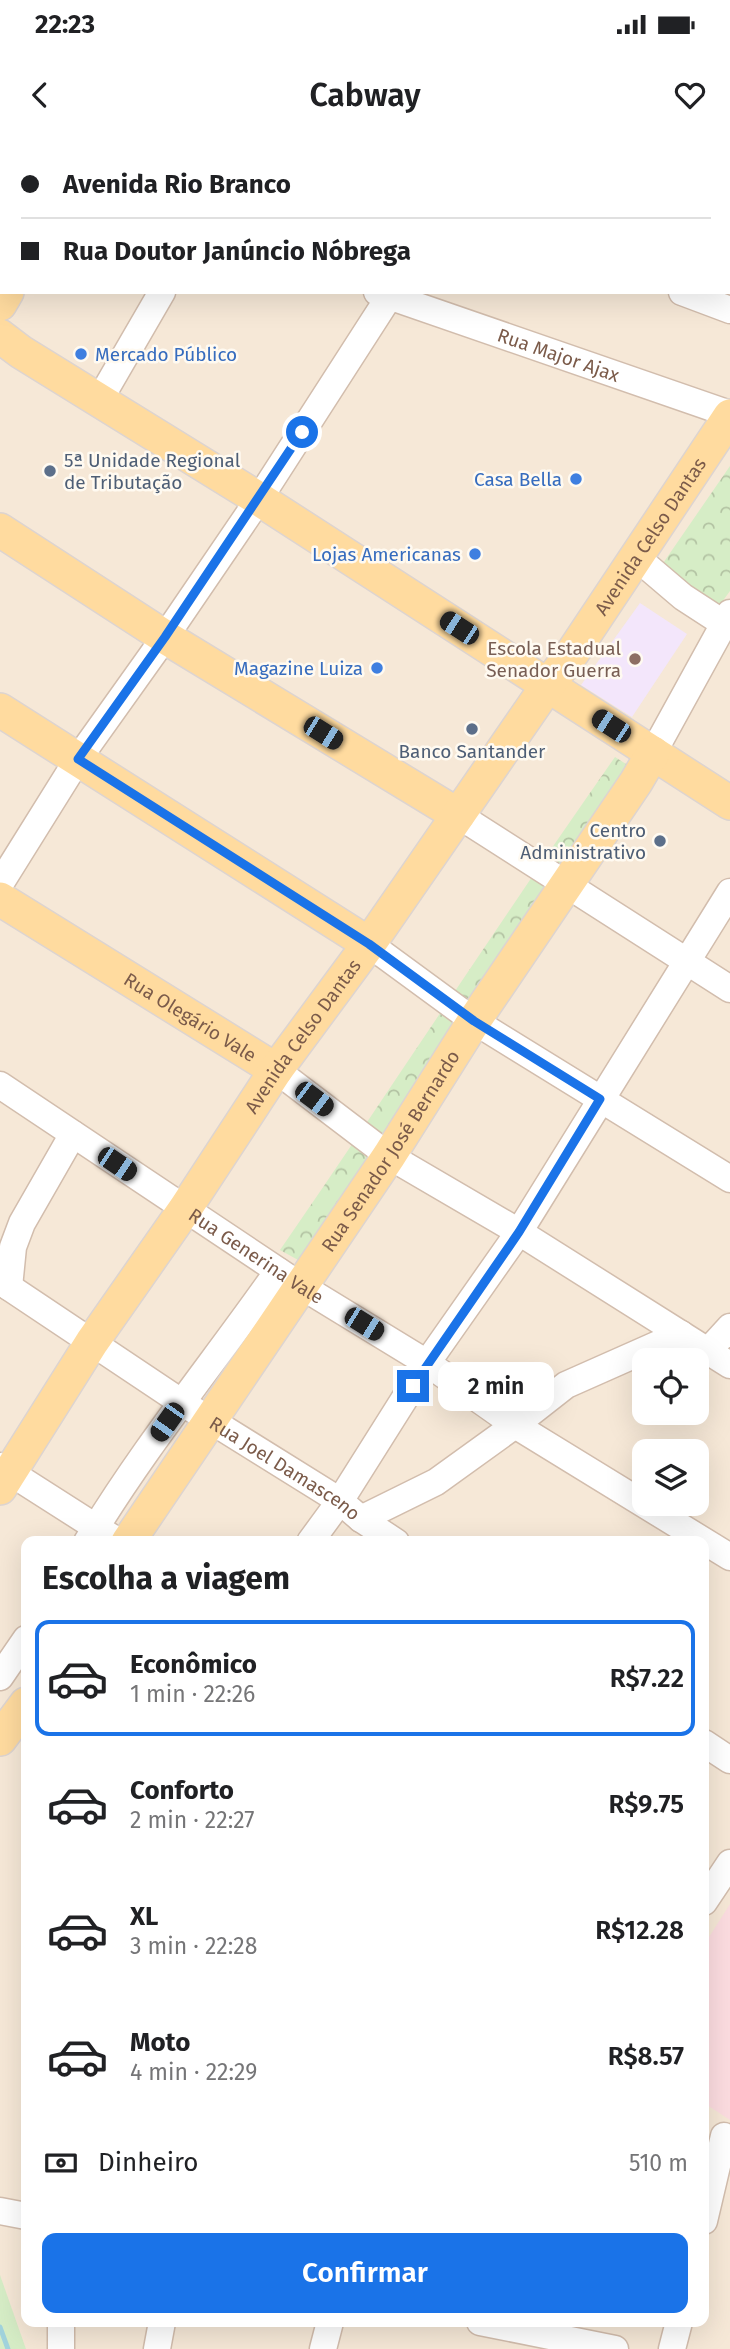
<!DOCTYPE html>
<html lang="pt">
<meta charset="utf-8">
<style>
body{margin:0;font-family:"Fira Sans",sans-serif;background:#f6f6f6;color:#202124;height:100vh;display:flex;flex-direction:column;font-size:26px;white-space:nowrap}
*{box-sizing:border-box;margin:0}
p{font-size:23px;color:#757577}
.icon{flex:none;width:38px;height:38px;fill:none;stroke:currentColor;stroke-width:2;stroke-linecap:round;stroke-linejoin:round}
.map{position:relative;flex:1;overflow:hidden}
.details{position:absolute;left:21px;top:1396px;width:688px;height:791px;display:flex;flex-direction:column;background:#fff;border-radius:14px;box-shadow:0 7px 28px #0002}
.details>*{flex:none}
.top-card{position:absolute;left:0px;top:0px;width:732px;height:154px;box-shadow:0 7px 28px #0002;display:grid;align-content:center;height:154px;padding:0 21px;background:#fff}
.fabs{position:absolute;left:632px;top:1208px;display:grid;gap:14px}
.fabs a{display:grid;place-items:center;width:77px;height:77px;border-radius:14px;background:#fff;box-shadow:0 7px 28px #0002;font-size:35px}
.end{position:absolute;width:32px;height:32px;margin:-16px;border:9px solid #1a73e8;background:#fff;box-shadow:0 0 0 4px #fff}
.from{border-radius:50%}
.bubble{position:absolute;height:49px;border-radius:14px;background:#fff;box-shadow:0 7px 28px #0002;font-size:23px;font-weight:600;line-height:49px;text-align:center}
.car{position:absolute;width:21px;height:42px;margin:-21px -10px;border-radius:9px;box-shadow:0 0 5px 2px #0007;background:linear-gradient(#222 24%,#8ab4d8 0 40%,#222 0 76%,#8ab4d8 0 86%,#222 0)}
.top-card b{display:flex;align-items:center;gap:24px;height:66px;font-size:26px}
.top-card b+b{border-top:2px solid #e0e0e0}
.top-card i{width:18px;height:18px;background:#202124}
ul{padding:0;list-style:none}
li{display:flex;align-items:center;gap:21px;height:116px;margin:0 14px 10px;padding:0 7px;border:4px solid transparent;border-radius:14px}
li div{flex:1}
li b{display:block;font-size:26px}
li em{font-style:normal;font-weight:600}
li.current{border-color:#1a73e8}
li>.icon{width:63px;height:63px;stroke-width:1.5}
h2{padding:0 21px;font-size:32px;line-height:84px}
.pay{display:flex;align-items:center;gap:18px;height:77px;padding:0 21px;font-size:26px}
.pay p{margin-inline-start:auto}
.button{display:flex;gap:14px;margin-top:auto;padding:14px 21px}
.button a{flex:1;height:80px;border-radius:14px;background:#1a73e8;color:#fff;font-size:28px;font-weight:600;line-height:80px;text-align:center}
.status{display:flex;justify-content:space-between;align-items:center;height:49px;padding:0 35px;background:#fff;direction:ltr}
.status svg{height:19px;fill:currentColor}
header{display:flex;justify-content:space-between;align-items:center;height:91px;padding:0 21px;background:#fff;font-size:32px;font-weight:600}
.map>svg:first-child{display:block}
.residential{fill:#f6e8d7;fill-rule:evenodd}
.education{fill:#f3e6fb}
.medical{fill:#fcdce0}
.grass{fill:#d6edc6}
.park{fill:url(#park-crowns)}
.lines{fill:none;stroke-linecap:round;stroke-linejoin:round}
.stream{stroke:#a1d3dc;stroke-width:5}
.minor-casing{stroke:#d2bdad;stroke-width:29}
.major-casing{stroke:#ddd4d0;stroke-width:36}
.minor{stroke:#fff;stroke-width:26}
.major{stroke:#ffdb9f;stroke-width:33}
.route{stroke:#1a73e8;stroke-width:9}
.shop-dot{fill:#3f7fe0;stroke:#fffaf1;stroke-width:2.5}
.service-dot{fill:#5c6f8a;stroke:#fffaf1;stroke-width:2.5}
.education-dot{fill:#8d6e63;stroke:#fffaf1;stroke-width:2.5}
.labels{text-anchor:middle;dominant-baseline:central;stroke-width:5;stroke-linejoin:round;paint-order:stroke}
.shop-label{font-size:19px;fill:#366cbe;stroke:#fffaf1;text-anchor:end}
.street-label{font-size:19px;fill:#7b5b4a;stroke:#fffaf1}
.service-label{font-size:19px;fill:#4e5e75;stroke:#fffaf1;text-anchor:start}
.education-label{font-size:19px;fill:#785e54;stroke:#fffaf1;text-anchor:end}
</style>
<div class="status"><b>22:23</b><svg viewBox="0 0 49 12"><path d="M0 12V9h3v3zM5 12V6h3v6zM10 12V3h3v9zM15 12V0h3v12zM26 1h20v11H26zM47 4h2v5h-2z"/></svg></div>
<header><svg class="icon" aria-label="back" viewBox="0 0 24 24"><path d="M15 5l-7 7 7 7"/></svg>Cabway<svg class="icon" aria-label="heart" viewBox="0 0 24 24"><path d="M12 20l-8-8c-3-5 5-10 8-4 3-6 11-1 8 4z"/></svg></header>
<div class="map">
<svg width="730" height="2209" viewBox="0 0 730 2209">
<defs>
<pattern id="park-crowns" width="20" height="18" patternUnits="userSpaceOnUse" patternTransform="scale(1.75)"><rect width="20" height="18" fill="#d6edc6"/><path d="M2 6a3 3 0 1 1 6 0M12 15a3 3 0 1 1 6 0" fill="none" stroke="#b3c3a3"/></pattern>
</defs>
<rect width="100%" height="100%" fill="#fef6e9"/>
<path class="residential" d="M0,0H730V2209H0ZM2,2H730V152H2ZM644,1220H696V1272H644ZM644,1311H696V1363H644ZM26,1402H704V2182H26Z"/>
<path class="education" d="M640,463L687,494L632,577L581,545Z"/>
<path class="medical" d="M730,1764V1980L704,1963V1805Z"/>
<path class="grass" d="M0,2135L26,2209H0Z"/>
<path class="park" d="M730,326V451L719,466L659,429Z
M615,617L637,631L309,1126L280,1110C393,946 501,779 615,617Z"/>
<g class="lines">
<path class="stream" d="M0,2187L8,2209"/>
<g class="minor-casing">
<g id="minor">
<path d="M227,0L233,2"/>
<path d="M597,0L600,2"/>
<path d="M302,2L303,0"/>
<path d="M429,2L430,0"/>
<path d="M730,22V21"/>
<path id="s1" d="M377,152L730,274"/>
<path d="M682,152L730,170"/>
<path d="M100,259L162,152"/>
<path d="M636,417L683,457L723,483"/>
<path d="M653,613L730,473"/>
<path d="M458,675L730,849"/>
<path d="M0,744L78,619L165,497L259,359L389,157"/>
<path d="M369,804L474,881L730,1039"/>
<path d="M276,930L389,1016L519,1092L730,1225"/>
<path id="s2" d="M0,945L301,1146L427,1223L515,1285L730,1417"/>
<path id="s3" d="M0,1141L181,1262L340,1361L361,1379L396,1402"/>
<path d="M9,1147L13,1107L22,1083L73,994"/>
<path d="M708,1211L730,1187"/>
<path d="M0,1326L119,1402"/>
<path d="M361,1379L436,1342L515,1285L566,1245L681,1194"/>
<path d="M87,1402C144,1307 215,1221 278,1131"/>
<path d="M310,1402L340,1361L427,1223L519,1092L730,752"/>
<path d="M0,1537L26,1499"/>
<path d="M704,1603L730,1620"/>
<path d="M704,1762L730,1723"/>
<path d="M0,2071L26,2076"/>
<path d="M704,2081L724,1996"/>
<path d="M480,2182L615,2209"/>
<path d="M61,2209V2182"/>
<path d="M157,2209L162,2182"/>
<path d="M323,2209L330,2182"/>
<path d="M672,2209L679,2182"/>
</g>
</g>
<g class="major-casing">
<g id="major">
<path d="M106,2L107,0"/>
<path d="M0,164L7,152"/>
<path d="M0,196L21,212L259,359L730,663"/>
<path d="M0,390L165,497L458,675"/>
<path d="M0,570L369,804"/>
<path id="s4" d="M0,759L276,930"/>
<path id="s5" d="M0,1348L92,1202L185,1069L276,930L369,804L548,545L573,512L730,276"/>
<path id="s6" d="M128,1402L389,1016L474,881L636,642L653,613"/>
<path d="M0,1599L26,1564"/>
</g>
</g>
<use href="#minor" class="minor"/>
<use href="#major" class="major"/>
</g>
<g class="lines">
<path class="route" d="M302,292L165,497L78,619L369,804L474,881L600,959L519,1092L413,1246"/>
</g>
<g class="shop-dot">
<circle cx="81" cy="214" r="7"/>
<circle cx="576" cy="339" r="7"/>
<circle cx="475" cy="414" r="7"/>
<circle cx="377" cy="528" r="7"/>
</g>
<g class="service-dot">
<circle cx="50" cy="331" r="7"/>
<circle cx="472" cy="589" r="7"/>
<circle cx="660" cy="701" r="7"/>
</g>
<circle class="education-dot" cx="635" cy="519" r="7"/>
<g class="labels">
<g class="shop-label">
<text x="95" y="214" text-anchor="start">Mercado Público</text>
<text x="562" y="339">Casa Bella</text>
<text x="461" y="414">Lojas Americanas</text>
<text x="363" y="528">Magazine Luiza</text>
</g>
<g class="street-label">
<text stroke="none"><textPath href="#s1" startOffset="192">Rua Major Ajax</textPath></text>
<text stroke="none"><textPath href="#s5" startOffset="1153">Avenida Celso Dantas</textPath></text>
<text stroke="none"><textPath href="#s4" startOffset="224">Rua Olegário Vale</textPath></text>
<text stroke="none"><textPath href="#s5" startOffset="544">Avenida Celso Dantas</textPath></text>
<text stroke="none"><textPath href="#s6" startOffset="471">Rua Senador José Bernardo</textPath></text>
<text stroke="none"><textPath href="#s2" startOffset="308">Rua Generina Vale</textPath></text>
<text stroke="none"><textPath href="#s3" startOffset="341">Rua Joel Damasceno</textPath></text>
</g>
<g class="service-label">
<text x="64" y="320">5ª Unidade Regional<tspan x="64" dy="22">de Tributação</tspan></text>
<text x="472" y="611" text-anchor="middle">Banco Santander</text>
<text x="646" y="690" text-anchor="end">Centro<tspan x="646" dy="22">Administrativo</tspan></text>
</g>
<g class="education-label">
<text x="621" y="508">Escola Estadual<tspan x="621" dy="22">Senador Guerra</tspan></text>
</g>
</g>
</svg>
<div class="fabs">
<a><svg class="icon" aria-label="locate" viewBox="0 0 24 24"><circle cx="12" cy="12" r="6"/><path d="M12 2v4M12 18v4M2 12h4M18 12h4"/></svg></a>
<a><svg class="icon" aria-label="layers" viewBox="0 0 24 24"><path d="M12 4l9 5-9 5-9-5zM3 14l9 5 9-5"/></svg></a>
</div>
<i class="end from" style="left:302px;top:292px"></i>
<i class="end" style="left:413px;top:1246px"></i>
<div class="bubble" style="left:438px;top:1222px;width:116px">2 min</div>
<i class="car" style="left:459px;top:488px;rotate:303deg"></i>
<i class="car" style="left:611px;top:586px;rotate:303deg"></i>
<i class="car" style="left:323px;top:593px;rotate:122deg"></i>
<i class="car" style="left:314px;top:959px;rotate:127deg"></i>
<i class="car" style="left:117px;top:1024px;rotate:124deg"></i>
<i class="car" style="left:364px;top:1184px;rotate:122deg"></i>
<i class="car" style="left:167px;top:1282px;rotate:215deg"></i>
<div class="top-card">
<b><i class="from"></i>Avenida Rio Branco</b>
<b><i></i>Rua Doutor Janúncio Nóbrega</b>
</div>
<section class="details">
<h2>Escolha a viagem</h2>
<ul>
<li class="current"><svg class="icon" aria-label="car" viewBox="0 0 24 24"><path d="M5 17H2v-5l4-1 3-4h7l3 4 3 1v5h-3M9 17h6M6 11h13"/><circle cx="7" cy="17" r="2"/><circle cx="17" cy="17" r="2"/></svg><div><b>Econômico</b><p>1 min · 22:26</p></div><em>R$7.22</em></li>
<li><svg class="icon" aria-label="car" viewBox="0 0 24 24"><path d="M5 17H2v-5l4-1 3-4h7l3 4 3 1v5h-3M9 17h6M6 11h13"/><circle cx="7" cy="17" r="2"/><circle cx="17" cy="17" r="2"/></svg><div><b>Conforto</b><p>2 min · 22:27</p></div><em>R$9.75</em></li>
<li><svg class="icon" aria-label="car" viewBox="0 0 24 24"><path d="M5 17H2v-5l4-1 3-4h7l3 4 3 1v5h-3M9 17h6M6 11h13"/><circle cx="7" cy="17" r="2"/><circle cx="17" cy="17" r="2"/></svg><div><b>XL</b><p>3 min · 22:28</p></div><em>R$12.28</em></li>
<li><svg class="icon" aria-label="car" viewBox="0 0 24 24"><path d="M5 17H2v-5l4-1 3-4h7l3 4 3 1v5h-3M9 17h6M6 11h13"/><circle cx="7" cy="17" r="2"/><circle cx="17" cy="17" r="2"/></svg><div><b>Moto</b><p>4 min · 22:29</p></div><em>R$8.57</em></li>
</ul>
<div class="pay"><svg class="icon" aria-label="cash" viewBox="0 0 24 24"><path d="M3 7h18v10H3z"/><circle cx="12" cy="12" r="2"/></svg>Dinheiro<p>510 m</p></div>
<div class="button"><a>Confirmar</a></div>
</section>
</div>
